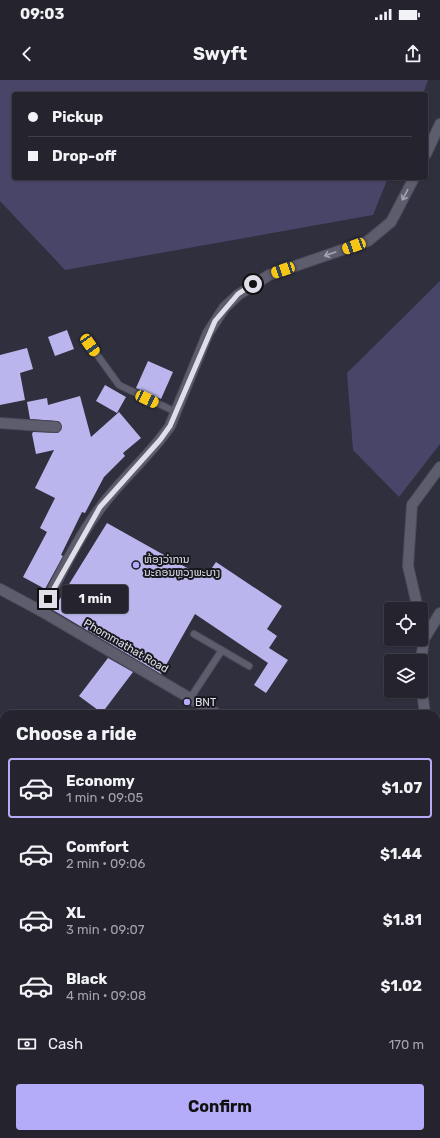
<!DOCTYPE html>
<meta charset="utf-8">
<style>
body{margin:0;font-family:Rubik,"Noto Sans Lao",sans-serif;background:#2c2b36;color:#f1f3f6;height:100vh;display:flex;flex-direction:column;font-size:15px;white-space:nowrap}
*{box-sizing:border-box;margin:0}
p{font-size:13px;color:#a3a4aa}
.icon{flex:none;width:22px;height:22px;fill:none;stroke:currentColor;stroke-width:2;stroke-linecap:round;stroke-linejoin:round}
.map{position:relative;flex:1;overflow:hidden}
.details{position:absolute;left:0px;top:630px;width:440px;height:428px;display:flex;flex-direction:column;background:#24232e;border-radius:12px 12px 0 0;box-shadow:0 1px 3px #0004,0 0 0 1px #41404a}
.details>*{flex:none}
.banner{position:absolute;left:12px;top:12px;width:416px;height:88px;border-radius:4px;box-shadow:0 1px 3px #0004,0 0 0 1px #41404a;display:grid;align-content:center;height:88px;padding:0 16px;background:#24232e}
.tools{position:absolute;left:384px;top:522px;display:grid;gap:8px}
.tools a{display:grid;place-items:center;width:44px;height:44px;border-radius:4px;background:#24232e;box-shadow:0 1px 3px #0004,0 0 0 1px #41404a;font-size:20px}
.end{position:absolute;width:18px;height:18px;margin:-9px;border:5px solid #e0dfe9;background:#111;box-shadow:0 0 0 2px #111}
.from{border-radius:50%}
.bubble{position:absolute;height:28px;border-radius:4px;background:#24232e;box-shadow:0 1px 3px #0004,0 0 0 1px #41404a;font-size:13px;font-weight:700;line-height:28px;text-align:center}
.car{position:absolute;width:12px;height:24px;margin:-12px -6px;border-radius:5px;box-shadow:0 0 3px 1px #0007;background:linear-gradient(#f5c518 24%,#345 0 40%,#f5c518 0 76%,#345 0 86%,#f5c518 0)}
.banner b{display:flex;align-items:center;gap:14px;height:38px;font-size:15px}
.banner b+b{border-top:1px solid #41404a}
.banner i{width:10px;height:10px;background:#f1f3f6}
ul{padding:0;list-style:none}
li{display:flex;align-items:center;gap:12px;height:60px;margin:0 8px 6px;padding:0 8px;border:2px solid transparent;border-radius:4px}
li div{flex:1}
li b{display:block;font-size:15px}
li em{font-style:normal;font-weight:700}
li.selected{border-color:#b4acf9}
li>.icon{width:36px;height:36px;stroke-width:1.5}
h2{padding:0 16px;font-size:18px;line-height:48px}
.pay{display:flex;align-items:center;gap:10px;height:44px;padding:0 16px;font-size:15px}
.pay p{margin-inline-start:auto}
.action{display:flex;gap:8px;margin-top:auto;padding:8px 16px}
.action a{flex:1;height:46px;border-radius:4px;background:#b4acf9;color:#111;font-size:16px;font-weight:700;line-height:46px;text-align:center}
.status{display:flex;justify-content:space-between;align-items:center;height:28px;padding:0 20px;background:#24232e;direction:ltr}
.status svg{height:11px;fill:currentColor}
header{display:flex;justify-content:space-between;align-items:center;height:52px;padding:0 16px;background:#24232e;font-size:18px;font-weight:700}
.map>svg:first-child{display:block}
.green{fill:#484568}
.building{fill:#bab5ed}
.lines{fill:none;stroke-linecap:round;stroke-linejoin:round}
.lane-casing{stroke:#4c4b58;stroke-width:8}
.street-casing{stroke:#4c4b58;stroke-width:12}
.secondary-casing{stroke:#4c4b58;stroke-width:12}
.lane{stroke:#5e5d6e;stroke-width:6}
.street{stroke:#5e5d6e;stroke-width:10}
.secondary{stroke:#5e5d6e;stroke-width:10}
.oneway{stroke:#a6a4b2}
.route{stroke:#e0dfe9;stroke-width:5}
.poi-dot{fill:#b4acf9;stroke:#18181f;stroke-width:1.5}
.labels{text-anchor:middle;dominant-baseline:central;stroke-width:4;stroke-linejoin:round;paint-order:stroke}
.poi-label{font-size:11px;fill:#e0dfe9;stroke:#18181f;text-anchor:start}
.street-label{font-size:11px;fill:#e0dfe9;stroke:#18181f}
</style>
<div class="status"><b>09:03</b><svg viewBox="0 0 49 12"><path d="M0 12V9h3v3zM5 12V6h3v6zM10 12V3h3v9zM15 12V0h3v12zM26 1h20v11H26zM47 4h2v5h-2z"/></svg></div>
<header><svg class="icon" aria-label="back" viewBox="0 0 24 24"><path d="M15 5l-7 7 7 7"/></svg>Swyft<svg class="icon" aria-label="share" viewBox="0 0 24 24"><path d="M12 15V3M7 8l5-5 5 5M5 13v7h14v-7"/></svg></header>
<div class="map">
<svg width="440" height="1058" viewBox="0 0 440 1058">
<rect width="100%" height="100%" fill="#302f3e"/>
<path class="green" d="M0,0H428L423,14H14V98H388L373,135L65,190L0,121Z
M440,201V364L399,417L353,370L347,293Z"/>
<path class="building" d="M67,250L74,269L55,276L48,257Z
M27,268L33,289L20,293L25,320L0,325V275Z
M148,281L173,292L161,319L136,308Z
M105,305L126,317L117,333L96,321Z
M80,316L91,357L119,332L141,358L123,373L125,376L104,397L85,433L82,432L61,475L63,476L45,509L23,497L47,452L40,448L55,418L35,408L54,370L36,374L32,354L33,352L58,353L62,347L60,342L57,341L30,339L27,322L47,318L48,325Z
M107,443L205,498L216,482L282,526L267,549L277,556L269,568L288,580L266,613L254,605L268,583L195,534L161,594L53,530Z
M108,578L133,592L102,633L79,616Z"/>
<g class="lines">
<g class="lane-casing">
<path id="lane" d="M90,265L119,305L176,332
M194,554L249,586
M191,617L222,570
M0,867L4,868
M436,909H440
M436,1009L440,1008
M200,1058L202,1054
M396,1058L397,1054"/>
</g>
<g class="street-casing">
<path id="street" d="M426,74L440,44
M0,343L56,347
M418,529L408,486L412,425L440,387
M41,531C60,496 77,459 101,427C122,398 150,376 170,346L208,253L224,228L238,215L269,195L368,161L391,142L414,98
M421,545L424,559
M421,581L424,559L440,533
M421,604L425,634"/>
</g>
<g class="secondary-casing">
<path id="secondary" d="M0,509L41,531L217,634
M436,761L440,763"/>
</g>
<use href="#lane" class="lane"/>
<use href="#street" class="street"/>
<use href="#secondary" class="secondary"/>
</g>
<defs><path id="oneway-shaft" d="M-6 0H5M1.5-3L5.5 0L1.5 3" fill="none" stroke-width="1.6" stroke-linecap="round" stroke-linejoin="round"/></defs>
<g class="oneway">
<use href="#oneway-shaft" transform="translate(405 115) rotate(117)"/>
<use href="#oneway-shaft" transform="translate(330 174) rotate(161)"/>
</g>
<g class="lines">
<path class="route" d="M48,519L100,427L160,360L170,346L215,241L238,214L253,204"/>
</g>
<g class="poi-dot">
<circle cx="136" cy="485" r="4"/>
<circle cx="187" cy="622" r="4"/>
</g>
<g class="labels">
<g class="poi-label">
<text x="144" y="479">ຫ້ອງວ່າການ<tspan x="144" dy="13">ນະຄອນຫຼວງພະບາງ</tspan></text>
<text x="195" y="622">BNT</text>
</g>
<g class="street-label">
<text transform="translate(126 566) rotate(30)">Phommathat Road</text>
</g>
</g>
</svg>
<div class="tools">
<a><svg class="icon" aria-label="locate" viewBox="0 0 24 24"><circle cx="12" cy="12" r="6"/><path d="M12 2v4M12 18v4M2 12h4M18 12h4"/></svg></a>
<a><svg class="icon" aria-label="layers" viewBox="0 0 24 24"><path d="M12 4l9 5-9 5-9-5zM3 14l9 5 9-5"/></svg></a>
</div>
<i class="end from" style="left:253px;top:204px"></i>
<i class="end" style="left:48px;top:519px"></i>
<div class="bubble" style="left:62px;top:505px;width:66px">1 min</div>
<i class="car" style="left:354px;top:166px;rotate:250deg"></i>
<i class="car" style="left:283px;top:190px;rotate:251deg"></i>
<i class="car" style="left:90px;top:265px;rotate:145deg"></i>
<i class="car" style="left:147px;top:319px;rotate:115deg"></i>
<div class="banner">
<b><i class="from"></i>Pickup</b>
<b><i></i>Drop-off</b>
</div>
<section class="details">
<h2>Choose a ride</h2>
<ul>
<li class="selected"><svg class="icon" aria-label="car" viewBox="0 0 24 24"><path d="M5 17H2v-5l4-1 3-4h7l3 4 3 1v5h-3M9 17h6M6 11h13"/><circle cx="7" cy="17" r="2"/><circle cx="17" cy="17" r="2"/></svg><div><b>Economy</b><p>1 min · 09:05</p></div><em>$1.07</em></li>
<li><svg class="icon" aria-label="car" viewBox="0 0 24 24"><path d="M5 17H2v-5l4-1 3-4h7l3 4 3 1v5h-3M9 17h6M6 11h13"/><circle cx="7" cy="17" r="2"/><circle cx="17" cy="17" r="2"/></svg><div><b>Comfort</b><p>2 min · 09:06</p></div><em>$1.44</em></li>
<li><svg class="icon" aria-label="car" viewBox="0 0 24 24"><path d="M5 17H2v-5l4-1 3-4h7l3 4 3 1v5h-3M9 17h6M6 11h13"/><circle cx="7" cy="17" r="2"/><circle cx="17" cy="17" r="2"/></svg><div><b>XL</b><p>3 min · 09:07</p></div><em>$1.81</em></li>
<li><svg class="icon" aria-label="car" viewBox="0 0 24 24"><path d="M5 17H2v-5l4-1 3-4h7l3 4 3 1v5h-3M9 17h6M6 11h13"/><circle cx="7" cy="17" r="2"/><circle cx="17" cy="17" r="2"/></svg><div><b>Black</b><p>4 min · 09:08</p></div><em>$1.02</em></li>
</ul>
<div class="pay"><svg class="icon" aria-label="cash" viewBox="0 0 24 24"><path d="M3 7h18v10H3z"/><circle cx="12" cy="12" r="2"/></svg>Cash<p>170 m</p></div>
<div class="action"><a>Confirm</a></div>
</section>
</div>
